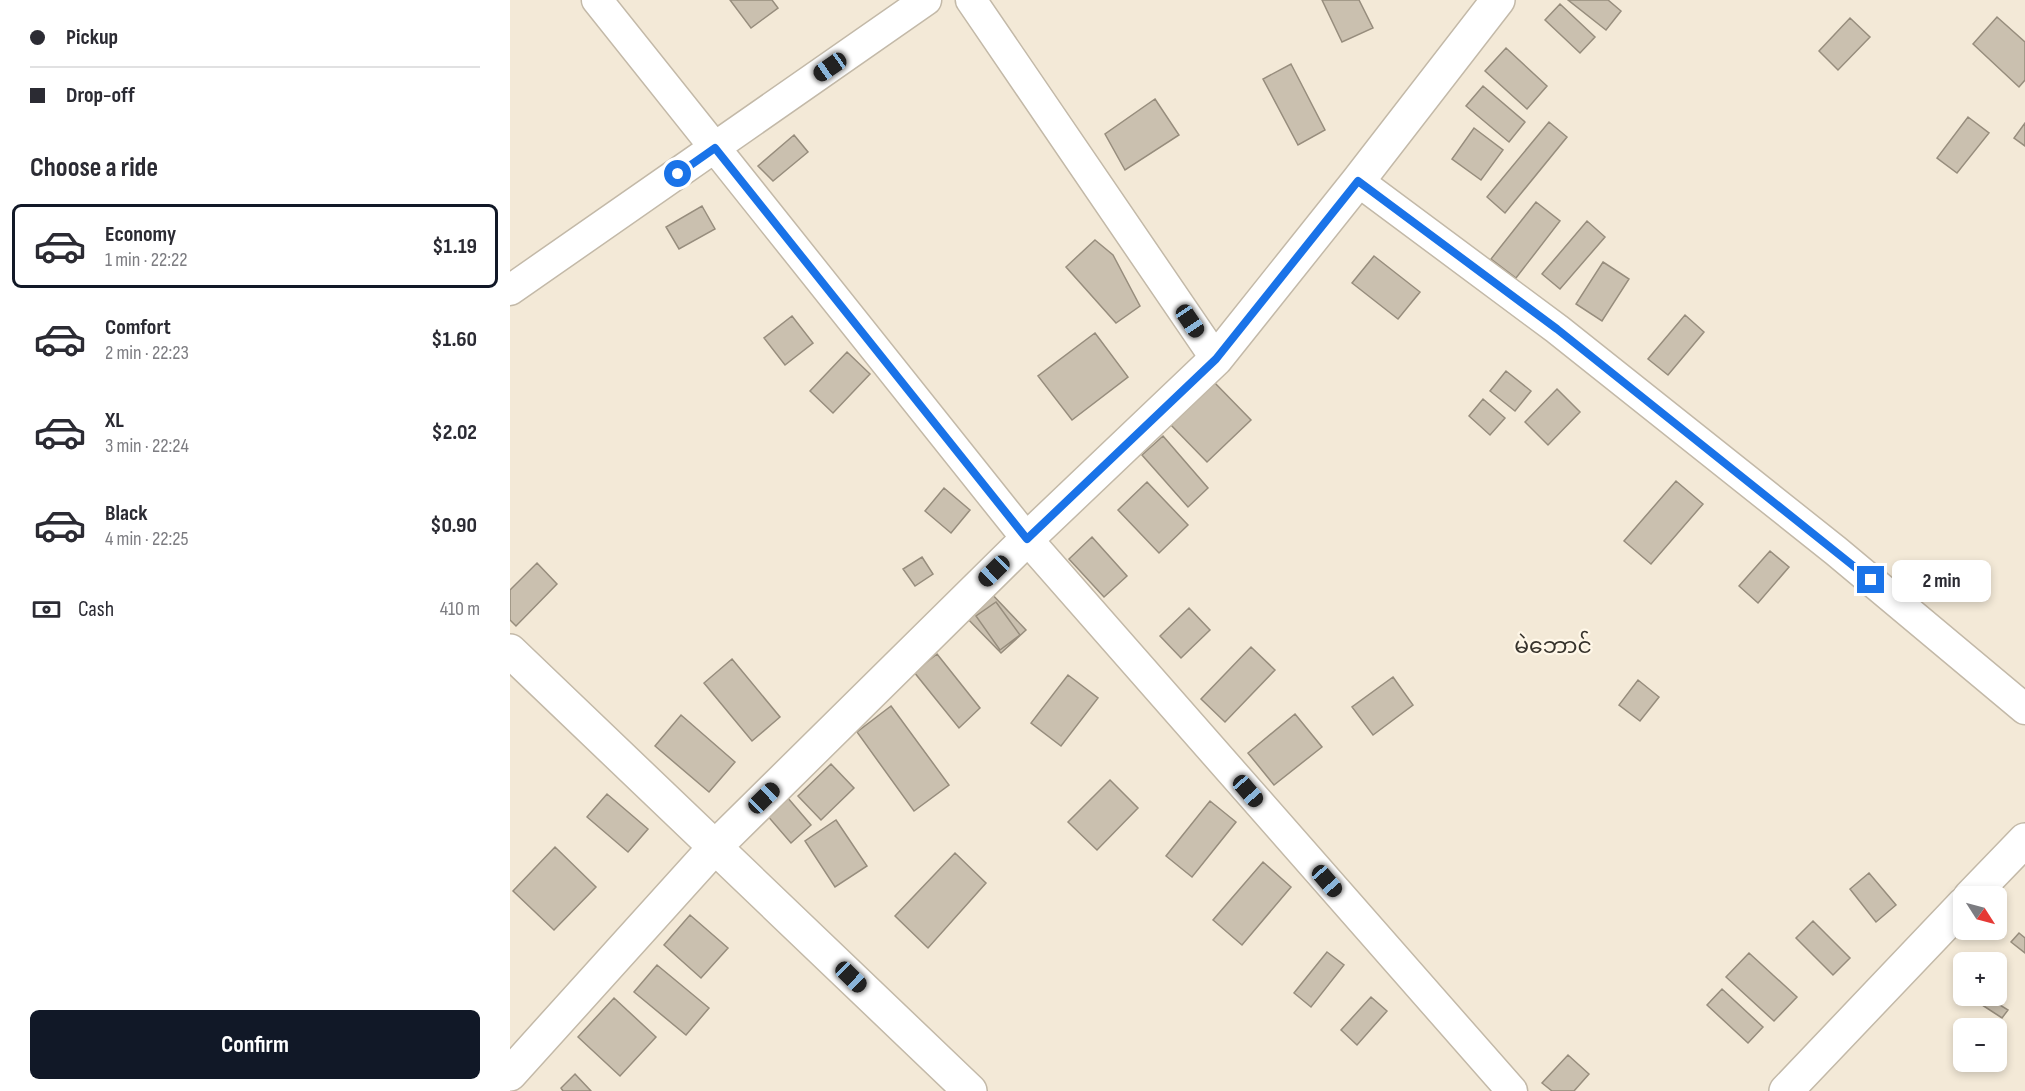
<!DOCTYPE html>
<meta charset="utf-8">
<style>
body{margin:0;font-family:"Sofia Sans Condensed","Noto Sans Myanmar",sans-serif;background:#f7f7f7;color:#2b2b33;height:100vh;display:flex;flex-direction:column;font-size:22px;white-space:nowrap}
*{box-sizing:border-box;margin:0}
p{font-size:20px;color:#7c7c81}
.icon{flex:none;width:33px;height:33px;fill:none;stroke:currentColor;stroke-width:2;stroke-linecap:round;stroke-linejoin:round}
.map{position:relative;flex:1;overflow:hidden}
.drawer{display:flex;flex-direction:column;background:#fff;width:510px}
.drawer>*{flex:none}
.hud{display:grid;align-content:center;height:132px;padding:0 30px;background:#fff}
.needle{width:39px;rotate:126deg}
.buttons{position:absolute;left:1443px;top:886px;display:grid;gap:12px}
.buttons a{display:grid;place-items:center;width:54px;height:54px;border-radius:9px;background:#fff;box-shadow:0 3px 9px #0003;font-size:30px}
.end{position:absolute;width:27px;height:27px;margin:-14px;border:8px solid #1a73e8;background:#fff;box-shadow:0 0 0 3px #fff}
.from{border-radius:50%}
.bubble{position:absolute;height:42px;border-radius:9px;background:#fff;box-shadow:0 3px 9px #0003;font-size:20px;font-weight:700;line-height:42px;text-align:center}
.car{position:absolute;width:18px;height:36px;margin:-18px -9px;border-radius:8px;box-shadow:0 0 4px 2px #0007;background:linear-gradient(#222 24%,#8ab4d8 0 40%,#222 0 76%,#8ab4d8 0 86%,#222 0)}
.hud b{display:flex;align-items:center;gap:21px;height:57px;font-size:22px}
.hud b+b{border-top:2px solid #e1e1e2}
.hud i{width:15px;height:15px;background:#2b2b33}
ul{padding:0;list-style:none}
li{display:flex;align-items:center;gap:18px;height:84px;margin:0 12px 9px;padding:0 18px;border:3px solid transparent;border-radius:9px}
li div{flex:1}
li b{display:block;font-size:22px}
li em{font-style:normal;font-weight:700}
li.active{border-color:#111827}
li>.icon{width:54px;height:54px;stroke-width:1.5}
h2{padding:0 30px;font-size:27px;line-height:72px}
.pay{display:flex;align-items:center;gap:15px;height:66px;padding:0 30px;font-size:22px}
.pay p{margin-inline-start:auto}
.primary-button{display:flex;gap:12px;margin-top:auto;padding:12px 30px}
.primary-button a{flex:1;height:69px;border-radius:9px;background:#111827;color:#fff;font-size:24px;font-weight:700;line-height:69px;text-align:center}
main{display:flex;flex:1;min-height:0}
.map>svg:first-child{display:block}
.building{fill:#cac0af;stroke:#978d7d;stroke-width:1.5}
.lines{fill:none;stroke-linecap:round;stroke-linejoin:round}
.minor-casing{stroke:#c3b9a8;stroke-width:33}
.tertiary-casing{stroke:#c3b9a8;stroke-width:36}
.minor{stroke:#fff;stroke-width:30}
.tertiary{stroke:#fff;stroke-width:33}
.route{stroke:#1a73e8;stroke-width:8}
.labels{text-anchor:middle;dominant-baseline:central;stroke-width:4.5;stroke-linejoin:round;paint-order:stroke}
.quarter-label{font-size:22px;fill:#37332c;stroke:#fff7e8}
</style>
<main>
<section class="drawer">
<div class="hud">
<b><i class="from"></i>Pickup</b>
<b><i></i>Drop-off</b>
</div>
<h2>Choose a ride</h2>
<ul>
<li class="active"><svg class="icon" aria-label="car" viewBox="0 0 24 24"><path d="M5 17H2v-5l4-1 3-4h7l3 4 3 1v5h-3M9 17h6M6 11h13"/><circle cx="7" cy="17" r="2"/><circle cx="17" cy="17" r="2"/></svg><div><b>Economy</b><p>1 min · 22:22</p></div><em>$1.19</em></li>
<li><svg class="icon" aria-label="car" viewBox="0 0 24 24"><path d="M5 17H2v-5l4-1 3-4h7l3 4 3 1v5h-3M9 17h6M6 11h13"/><circle cx="7" cy="17" r="2"/><circle cx="17" cy="17" r="2"/></svg><div><b>Comfort</b><p>2 min · 22:23</p></div><em>$1.60</em></li>
<li><svg class="icon" aria-label="car" viewBox="0 0 24 24"><path d="M5 17H2v-5l4-1 3-4h7l3 4 3 1v5h-3M9 17h6M6 11h13"/><circle cx="7" cy="17" r="2"/><circle cx="17" cy="17" r="2"/></svg><div><b>XL</b><p>3 min · 22:24</p></div><em>$2.02</em></li>
<li><svg class="icon" aria-label="car" viewBox="0 0 24 24"><path d="M5 17H2v-5l4-1 3-4h7l3 4 3 1v5h-3M9 17h6M6 11h13"/><circle cx="7" cy="17" r="2"/><circle cx="17" cy="17" r="2"/></svg><div><b>Black</b><p>4 min · 22:25</p></div><em>$0.90</em></li>
</ul>
<div class="pay"><svg class="icon" aria-label="cash" viewBox="0 0 24 24"><path d="M3 7h18v10H3z"/><circle cx="12" cy="12" r="2"/></svg>Cash<p>410 m</p></div>
<div class="primary-button"><a>Confirm</a></div>
</section>
<div class="map">
<svg width="1515" height="1091" viewBox="0 0 1515 1091">
<rect width="100%" height="100%" fill="#f3e9d7"/>
<path class="building" d="M220,0H262L268,8L241,28Z
M812,0H849L863,28L832,42Z
M1058,0H1098L1111,11L1096,30Z
M1050,4L1085,37L1070,53L1035,20Z
M1487,17L1515,42V80L1509,87L1463,44Z
M1340,18L1360,37L1328,70L1309,51Z
M996,48L1037,86L1017,109L975,71Z
M781,64L815,130L788,145L753,79Z
M973,86L1015,122L999,142L956,106Z
M645,99L669,135L615,170L595,134Z
M1458,117L1479,133L1447,173L1427,158Z
M1039,122L1057,137L995,213L977,197Z
M1515,123V146L1504,138Z
M964,128L993,150L971,180L942,159Z
M284,135L298,152L263,181L248,166Z
M1026,202L1050,221L1006,278L981,259Z
M192,206L205,229L169,249L156,227Z
M1077,221L1095,237L1050,289L1032,274Z
M585,240L603,255L630,306L606,323L556,267Z
M864,256L910,292L888,319L842,283Z
M1093,262L1119,279L1092,321L1066,304Z
M1175,315L1194,332L1158,375L1138,359Z
M282,316L303,343L275,365L254,338Z
M585,333L618,377L562,420L528,376Z
M337,352L360,374L323,413L300,391Z
M996,371L1021,391L1005,411L980,391Z
M702,380L741,420L697,462L658,422Z
M1047,389L1070,412L1038,445L1015,422Z
M973,399L995,418L980,435L959,416Z
M653,436L698,488L678,507L632,455Z
M1166,481L1193,504L1141,564L1114,541Z
M637,482L678,525L649,553L608,510Z
M434,488L460,510L441,533L415,511Z
M582,537L617,576L594,597L559,559Z
M1260,551L1279,567L1248,603L1229,586Z
M412,557L423,574L405,586L393,569Z
M27,563L47,584L6,626L0,620V590Z
M478,590L516,630L491,653L453,614Z
M486,602L510,635L490,650L466,616Z
M679,608L700,630L671,658L650,636Z
M741,647L765,670L715,722L691,699Z
M427,654L470,708L449,728L404,672Z
M222,659L270,717L242,741L194,683Z
M558,675L588,698L551,746L521,723Z
M883,677L903,705L863,735L842,707Z
M1128,680L1149,697L1130,721L1109,705Z
M381,706L439,785L404,811L347,732Z
M785,714L812,747L764,785L738,753Z
M171,715L225,762L199,792L145,746Z
M321,764L344,788L311,820L288,796Z
M600,780L628,808L587,850L558,822Z
M271,790L301,825L281,843L250,807Z
M97,794L138,829L118,852L77,817Z
M700,801L726,822L682,877L656,856Z
M326,820L357,866L325,887L295,841Z
M45,847L86,887L44,930L3,891Z
M445,853L476,883L418,948L385,916Z
M753,862L781,887L732,945L703,920Z
M1359,873L1386,905L1366,922L1340,889Z
M180,915L218,948L191,978L154,945Z
M1303,921L1340,958L1323,975L1286,938Z
M1509,933L1515,938V953L1501,942Z
M817,952L834,965L801,1007L784,993Z
M1239,953L1287,997L1264,1021L1216,977Z
M147,965L199,1008L176,1035L124,992Z
M1212,989L1253,1027L1238,1043L1197,1005Z
M1470,996H1485L1482,1000L1498,1010L1492,1018L1466,1001Z
M861,997L877,1011L847,1045L831,1030Z
M104,998L146,1037L110,1076L68,1037Z
M1058,1055L1079,1074L1064,1091H1042L1032,1083Z
M65,1074L81,1091H53L51,1088Z"/>
<g class="lines">
<g class="minor-casing">
<path id="minor" d="M87,0L517,539L1002,1091
M461,0L706,359
M848,181L1047,329L1326,551L1515,709
M0,290L416,0"/>
</g>
<g class="tertiary-casing">
<path id="tertiary" d="M0,651L460,1091
M1460,897L1515,840
M0,1074L205,847L517,539L706,359L848,181L988,0
M1276,1091L1454,904"/>
</g>
<use href="#minor" class="minor"/>
<use href="#tertiary" class="tertiary"/>
</g>
<g class="lines">
<path class="route" d="M168,174L205,148L517,539L706,359L848,181L1047,329L1361,580"/>
</g>
<g class="labels">
<g class="quarter-label">
<text x="1043" y="646">မဲဘောင်</text>
</g>
</g>
</svg>
<div class="buttons">
<a><svg class="needle" viewBox="-14 -14 28 28"><path d="M0-13l5 13h-10z" fill="#e53935"/><path d="M0 13l5-13h-10z" fill="#7c7c81"/></svg></a>
<a>+</a>
<a>−</a>
</div>
<i class="end from" style="left:168px;top:174px"></i>
<i class="end" style="left:1361px;top:580px"></i>
<div class="bubble" style="left:1382px;top:560px;width:99px">2 min</div>
<i class="car" style="left:320px;top:67px;rotate:235deg"></i>
<i class="car" style="left:680px;top:321px;rotate:146deg"></i>
<i class="car" style="left:484px;top:571px;rotate:226deg"></i>
<i class="car" style="left:738px;top:791px;rotate:139deg"></i>
<i class="car" style="left:254px;top:798px;rotate:46deg"></i>
<i class="car" style="left:817px;top:881px;rotate:139deg"></i>
<i class="car" style="left:341px;top:977px;rotate:134deg"></i>
</div>
</main>
